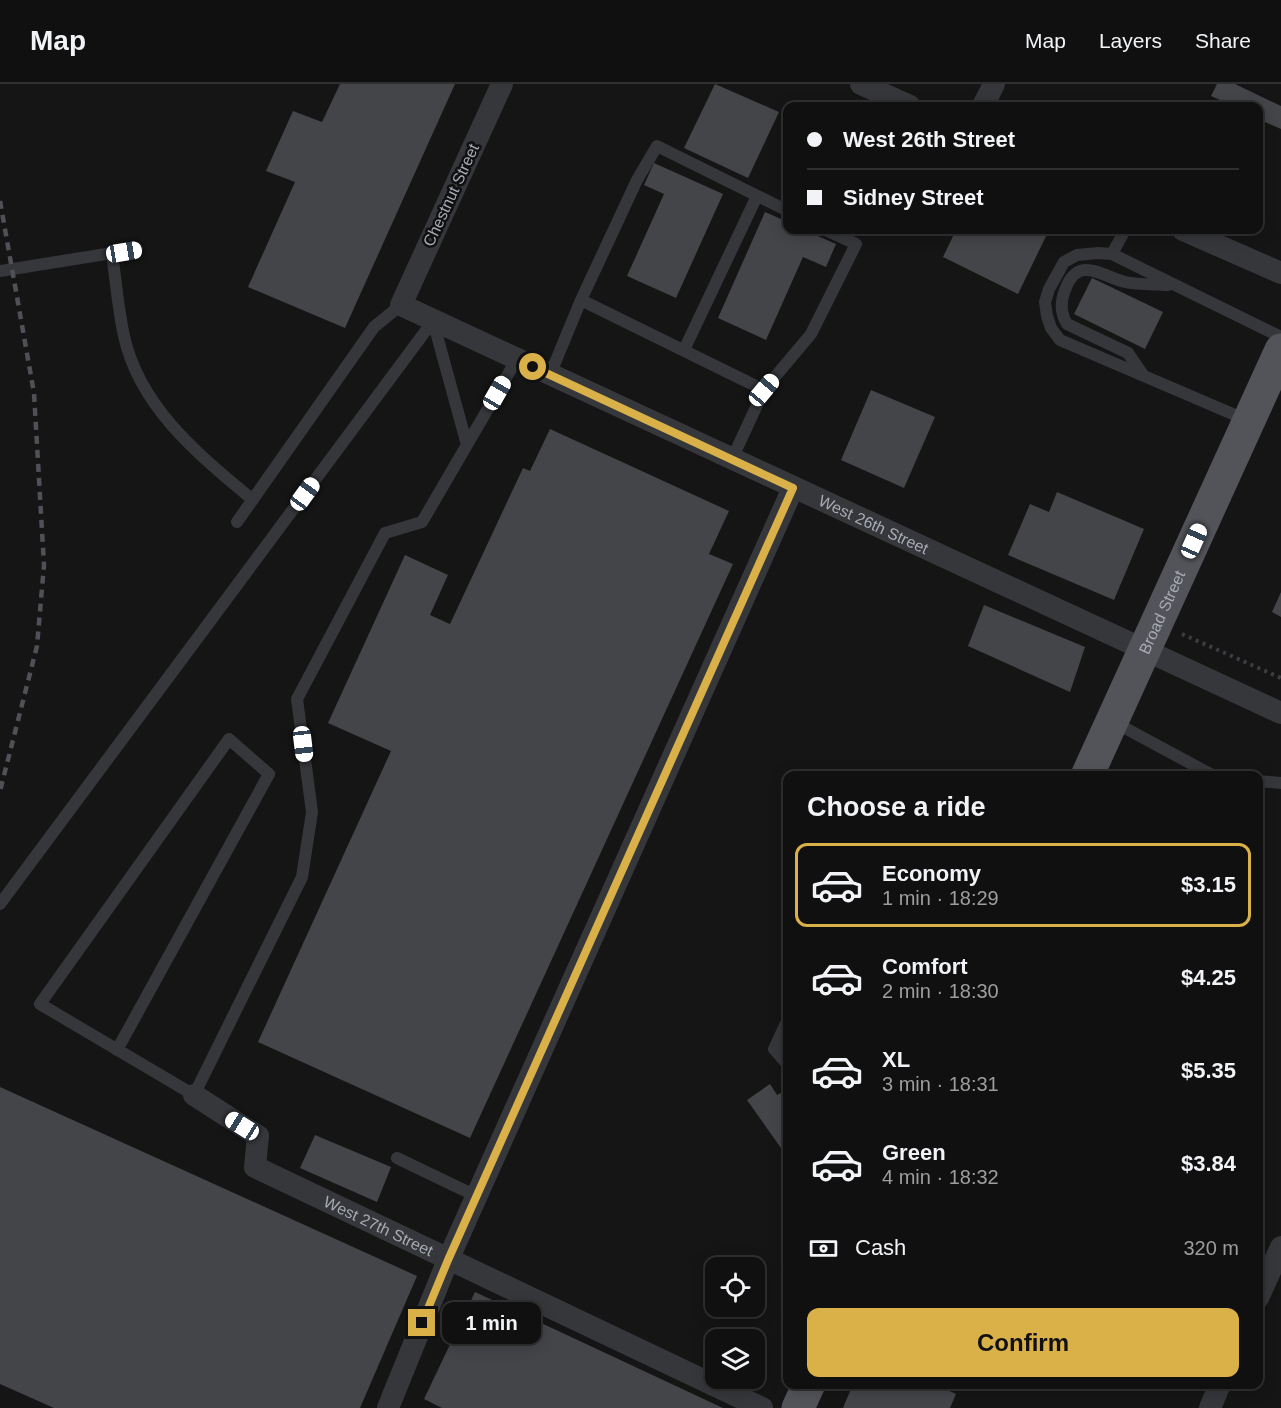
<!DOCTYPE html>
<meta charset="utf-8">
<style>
body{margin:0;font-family:Helvetica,sans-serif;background:#1e1e1e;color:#f1f3f6;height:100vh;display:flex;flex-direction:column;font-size:22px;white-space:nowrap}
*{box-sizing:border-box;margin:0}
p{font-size:20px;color:#9c9d9f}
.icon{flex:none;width:33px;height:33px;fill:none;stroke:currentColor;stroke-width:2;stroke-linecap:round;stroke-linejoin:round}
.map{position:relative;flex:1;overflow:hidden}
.panel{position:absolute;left:783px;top:687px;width:480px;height:618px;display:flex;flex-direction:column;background:#101010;border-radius:12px;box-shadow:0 3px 15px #0003,0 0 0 2px #303030}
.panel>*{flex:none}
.guide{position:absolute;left:783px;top:18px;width:480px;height:132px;border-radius:12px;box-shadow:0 3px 15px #0003,0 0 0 2px #303030;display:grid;align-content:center;height:132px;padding:0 24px;background:#101010}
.controls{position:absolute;left:705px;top:1173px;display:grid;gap:12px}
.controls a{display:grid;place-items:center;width:60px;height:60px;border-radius:12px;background:#101010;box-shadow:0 3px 15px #0003,0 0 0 2px #303030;font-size:30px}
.end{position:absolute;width:27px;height:27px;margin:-14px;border:8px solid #dab149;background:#111;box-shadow:0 0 0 3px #111}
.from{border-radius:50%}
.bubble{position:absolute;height:42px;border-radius:12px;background:#101010;box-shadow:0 3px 15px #0003,0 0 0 2px #303030;font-size:20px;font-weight:600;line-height:42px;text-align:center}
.car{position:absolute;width:18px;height:36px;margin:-18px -9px;border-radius:8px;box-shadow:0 0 4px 2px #0007;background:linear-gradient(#fff 24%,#345 0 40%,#fff 0 76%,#345 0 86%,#fff 0)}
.guide b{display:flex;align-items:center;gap:21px;height:57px;font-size:22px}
.guide b+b{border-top:2px solid #303030}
.guide i{width:15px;height:15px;background:#f1f3f6}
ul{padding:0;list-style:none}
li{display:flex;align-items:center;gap:18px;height:84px;margin:0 12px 9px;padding:0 12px;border:3px solid transparent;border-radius:12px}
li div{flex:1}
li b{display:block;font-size:22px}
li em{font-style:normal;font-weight:600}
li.on{border-color:#dab149}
li>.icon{width:54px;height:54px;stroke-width:1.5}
h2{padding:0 24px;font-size:27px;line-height:72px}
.pay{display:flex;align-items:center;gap:15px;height:66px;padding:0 24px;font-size:22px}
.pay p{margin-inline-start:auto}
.action{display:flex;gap:12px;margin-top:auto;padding:12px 24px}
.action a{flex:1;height:69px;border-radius:12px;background:#dab149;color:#111;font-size:24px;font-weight:600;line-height:69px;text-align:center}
header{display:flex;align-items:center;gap:36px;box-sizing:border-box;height:84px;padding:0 30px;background:#101010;border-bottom:2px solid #303030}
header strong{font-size:28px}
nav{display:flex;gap:33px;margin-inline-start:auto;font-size:21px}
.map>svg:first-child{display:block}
.building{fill:#444549}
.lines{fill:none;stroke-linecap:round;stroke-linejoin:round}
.path{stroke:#3d3e42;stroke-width:4;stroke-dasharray:3 4.5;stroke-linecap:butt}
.service{stroke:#36373b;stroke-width:12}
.minor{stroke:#36373b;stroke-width:22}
.primary{stroke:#53545a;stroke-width:33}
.rail{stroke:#505156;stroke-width:4.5;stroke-dasharray:8 6;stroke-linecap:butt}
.route{stroke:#dab149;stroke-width:8}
.labels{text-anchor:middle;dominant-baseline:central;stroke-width:5;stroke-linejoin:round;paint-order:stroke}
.street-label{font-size:16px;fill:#a9acb5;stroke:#101011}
</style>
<header>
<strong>Map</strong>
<nav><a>Map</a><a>Layers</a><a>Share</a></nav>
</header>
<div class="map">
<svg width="1281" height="1324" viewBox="0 0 1281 1324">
<rect width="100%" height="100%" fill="#151516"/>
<path class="building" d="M340,0H455L345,244L248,203L295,98L266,87L293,27L322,38Z
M715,0L779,28L748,94L684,64Z
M1217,0H1235L1281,22V45L1258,35V22H1233L1211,12Z
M654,79L723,110L676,214L627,192L664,110L644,101Z
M765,128L788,138V146H804L836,160L826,183L803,173L766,256L718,234Z
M956,146H1049L1018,210L943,173Z
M1092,194L1163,228L1145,265L1074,230Z
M871,306L935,333L904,404L841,376Z
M550,345L729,427L709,470L733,480L470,1054L258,958L391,667L328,639L405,471L448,491L430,531L450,540L523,384L530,387Z
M1057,408L1144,445L1114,516L1008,471L1030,420L1049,428Z
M1281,508V533L1272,528Z
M984,521L1085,563L1070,608L968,562Z
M770,1000L777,1011L781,1009L788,1018V1074L747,1016Z
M0,1003L417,1192L360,1324H54L0,1300Z
M315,1051L391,1083L377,1118L300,1084Z
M475,1208L723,1324H442L424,1315Z
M853,1300H934L956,1310L950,1324H843Z"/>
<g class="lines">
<path class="path" d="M1182,550L1281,594"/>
<path class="service" d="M112,170C116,197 118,225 124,252C140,324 199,371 253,416
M1112,170L1125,146
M0,187L137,165
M581,216L637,96L657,62L788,127
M433,237L467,361
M684,266L757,112
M550,291L581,216L764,306L732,375
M1143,291L1128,269L1067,240C1061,230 1060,220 1064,209C1077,168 1102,193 1125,198C1138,201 1154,200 1168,201
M764,306L811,250L856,160L826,146
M1249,337L1060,256L1051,244L1047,232L1045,218L1049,205L1064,178L1077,171L1098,169L1112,170L1281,253
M237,438L374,243L401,221
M1112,637L1214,692
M1258,697L1281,699
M0,820L433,237
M788,935L774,965L788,981
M117,966L269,690L229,655L40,920L194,1011L302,793L312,728L297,615L385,449L422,438L517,275
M397,1074L476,1112"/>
<g class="minor">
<path id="s1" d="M502,0L401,221L1281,629"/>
<path d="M861,0L910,22"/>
<path d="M983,22L994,0"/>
<path d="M1183,146L1281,189"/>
<path id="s2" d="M194,1011L258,1052L255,1083L762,1324"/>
<path d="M1258,1214L1281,1163"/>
<path d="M388,1324L448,1176L793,404"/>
<path d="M1210,1324L1220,1300"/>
</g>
<g class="primary">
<path id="s3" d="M1087,692L1281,266"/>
<path d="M798,1324L809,1300"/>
</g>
<path class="rail" d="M0,117L34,309L44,481L37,562L0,707"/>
</g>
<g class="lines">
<path class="route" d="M422,1239L448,1176L793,404L533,283"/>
</g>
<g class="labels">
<g class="street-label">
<text transform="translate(451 111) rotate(-65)">Chestnut Street</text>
<text stroke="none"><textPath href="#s1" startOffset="764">West 26th Street</textPath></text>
<text stroke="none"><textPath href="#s3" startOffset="180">Broad Street</textPath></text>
<text stroke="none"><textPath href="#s2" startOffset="244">West 27th Street</textPath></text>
</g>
</g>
</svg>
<div class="controls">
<a><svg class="icon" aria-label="locate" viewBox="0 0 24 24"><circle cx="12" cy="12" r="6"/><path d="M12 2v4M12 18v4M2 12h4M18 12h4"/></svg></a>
<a><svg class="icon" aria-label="layers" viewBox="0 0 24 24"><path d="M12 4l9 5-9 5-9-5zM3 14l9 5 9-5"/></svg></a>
</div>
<i class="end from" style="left:533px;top:283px"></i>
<i class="end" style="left:422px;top:1239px"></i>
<div class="bubble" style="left:442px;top:1218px;width:99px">1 min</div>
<i class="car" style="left:124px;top:168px;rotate:81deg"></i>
<i class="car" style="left:764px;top:306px;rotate:40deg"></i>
<i class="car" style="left:497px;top:309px;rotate:30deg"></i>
<i class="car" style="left:305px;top:410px;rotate:36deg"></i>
<i class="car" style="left:1194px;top:457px;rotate:24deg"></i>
<i class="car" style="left:303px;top:660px;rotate:173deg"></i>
<i class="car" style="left:242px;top:1042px;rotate:302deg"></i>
<div class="guide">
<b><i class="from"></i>West 26th Street</b>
<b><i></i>Sidney Street</b>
</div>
<section class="panel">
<h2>Choose a ride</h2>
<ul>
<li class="on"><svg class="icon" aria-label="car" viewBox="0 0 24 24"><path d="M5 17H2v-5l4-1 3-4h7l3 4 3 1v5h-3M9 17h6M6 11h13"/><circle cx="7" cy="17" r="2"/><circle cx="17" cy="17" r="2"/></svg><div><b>Economy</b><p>1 min · 18:29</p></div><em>$3.15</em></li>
<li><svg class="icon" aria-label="car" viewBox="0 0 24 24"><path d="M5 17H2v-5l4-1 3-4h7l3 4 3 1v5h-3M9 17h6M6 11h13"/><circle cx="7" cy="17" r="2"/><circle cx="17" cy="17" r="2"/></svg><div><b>Comfort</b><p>2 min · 18:30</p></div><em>$4.25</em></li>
<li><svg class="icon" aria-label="car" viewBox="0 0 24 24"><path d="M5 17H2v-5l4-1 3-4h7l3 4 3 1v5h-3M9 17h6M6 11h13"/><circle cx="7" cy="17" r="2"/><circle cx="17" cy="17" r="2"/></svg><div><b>XL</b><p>3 min · 18:31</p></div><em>$5.35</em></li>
<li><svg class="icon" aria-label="car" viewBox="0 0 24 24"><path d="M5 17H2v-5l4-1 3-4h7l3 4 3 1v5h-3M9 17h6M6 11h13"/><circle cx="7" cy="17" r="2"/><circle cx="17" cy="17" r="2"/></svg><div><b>Green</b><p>4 min · 18:32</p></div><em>$3.84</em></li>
</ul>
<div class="pay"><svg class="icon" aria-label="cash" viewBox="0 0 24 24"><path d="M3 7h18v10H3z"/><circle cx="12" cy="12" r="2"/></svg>Cash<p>320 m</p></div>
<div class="action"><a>Confirm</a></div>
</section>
</div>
